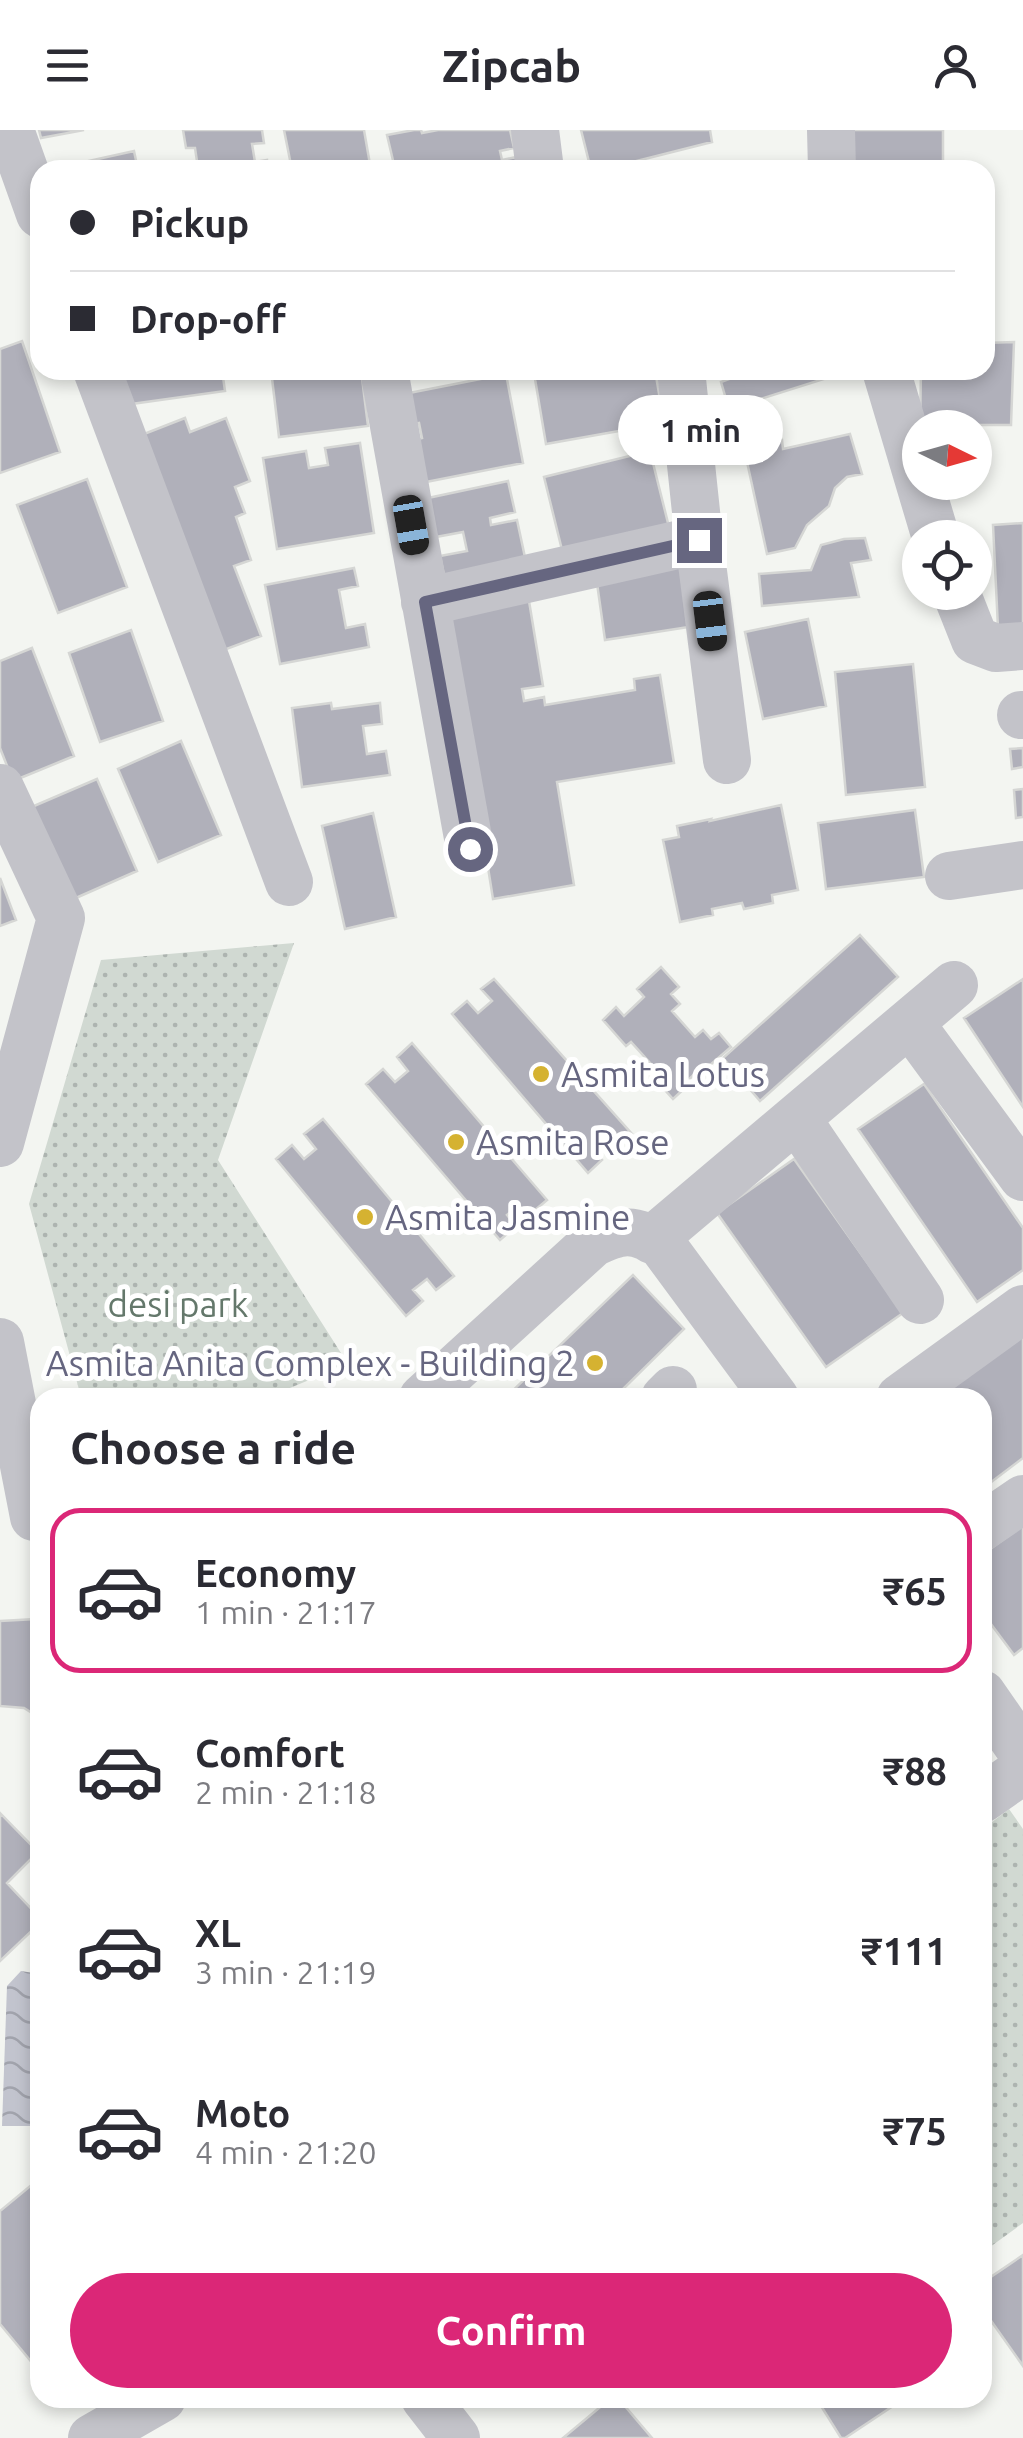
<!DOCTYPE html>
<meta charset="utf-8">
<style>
body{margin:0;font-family:Ubuntu,sans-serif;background:#f2f2f3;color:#2b2b33;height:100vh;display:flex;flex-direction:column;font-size:38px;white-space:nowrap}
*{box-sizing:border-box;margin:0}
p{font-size:32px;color:#7c7c81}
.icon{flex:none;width:55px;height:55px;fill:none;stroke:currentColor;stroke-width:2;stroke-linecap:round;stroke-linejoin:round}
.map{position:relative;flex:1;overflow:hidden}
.details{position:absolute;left:30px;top:1258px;width:962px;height:1020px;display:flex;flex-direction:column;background:#fff;border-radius:30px;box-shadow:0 5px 15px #0003}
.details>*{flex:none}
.guide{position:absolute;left:30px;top:30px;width:965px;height:220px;border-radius:30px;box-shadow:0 5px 15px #0003;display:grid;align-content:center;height:220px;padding:0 40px;background:#fff}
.needle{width:65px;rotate:95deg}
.fabs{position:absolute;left:902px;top:280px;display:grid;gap:20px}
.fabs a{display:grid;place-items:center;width:90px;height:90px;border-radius:50%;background:#fff;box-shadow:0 5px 15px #0003;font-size:50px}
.end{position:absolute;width:45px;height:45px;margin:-22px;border:12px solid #666680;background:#fff;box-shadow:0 0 0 5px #fff}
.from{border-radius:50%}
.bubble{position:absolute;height:70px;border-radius:35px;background:#fff;box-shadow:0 5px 15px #0003;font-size:32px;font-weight:600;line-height:70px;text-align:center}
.car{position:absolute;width:30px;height:60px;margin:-30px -15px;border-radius:12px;box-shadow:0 0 8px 2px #0007;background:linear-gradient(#222 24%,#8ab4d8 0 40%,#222 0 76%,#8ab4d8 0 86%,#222 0)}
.guide b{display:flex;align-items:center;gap:35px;height:95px;font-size:38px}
.guide b+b{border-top:2px solid #e1e1e2}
.guide i{width:25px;height:25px;background:#2b2b33}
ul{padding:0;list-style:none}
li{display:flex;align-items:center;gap:30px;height:165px;margin:0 20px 15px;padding:0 20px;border:5px solid transparent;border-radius:30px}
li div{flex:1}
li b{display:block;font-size:38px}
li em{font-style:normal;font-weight:600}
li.current{border-color:#db2777}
li>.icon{width:90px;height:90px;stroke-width:1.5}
h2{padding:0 40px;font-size:45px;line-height:120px}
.primary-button{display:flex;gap:20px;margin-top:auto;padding:20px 40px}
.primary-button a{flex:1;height:115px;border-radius:60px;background:#db2777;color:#fff;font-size:40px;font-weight:600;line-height:115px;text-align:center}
header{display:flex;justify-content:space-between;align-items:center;height:130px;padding:0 40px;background:#fff;font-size:45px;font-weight:600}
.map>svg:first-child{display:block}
.park{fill:url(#park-dots)}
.water{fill:url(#water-waves)}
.building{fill:#b0b0ba;stroke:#d5d6d4;stroke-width:2.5}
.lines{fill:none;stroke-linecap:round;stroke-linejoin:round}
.minor{stroke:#c3c3c9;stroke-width:48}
.route{stroke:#666680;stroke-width:12}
.poi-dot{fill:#d5b231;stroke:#fff;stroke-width:4}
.labels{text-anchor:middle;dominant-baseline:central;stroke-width:10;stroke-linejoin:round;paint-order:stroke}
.poi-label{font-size:35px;fill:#666680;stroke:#fff;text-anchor:start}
.park-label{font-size:35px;fill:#64786b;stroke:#fff}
</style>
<header><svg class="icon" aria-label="menu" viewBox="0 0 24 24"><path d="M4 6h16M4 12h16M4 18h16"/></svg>Zipcab<svg class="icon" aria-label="person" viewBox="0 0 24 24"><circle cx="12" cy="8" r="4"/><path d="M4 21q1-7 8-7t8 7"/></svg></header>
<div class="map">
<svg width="1023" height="2308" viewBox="0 0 1023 2308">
<defs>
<pattern id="park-dots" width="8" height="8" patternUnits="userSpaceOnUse" patternTransform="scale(2.5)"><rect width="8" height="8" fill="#d1d9d2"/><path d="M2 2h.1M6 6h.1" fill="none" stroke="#adb4b0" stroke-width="1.8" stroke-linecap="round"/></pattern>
<pattern id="water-waves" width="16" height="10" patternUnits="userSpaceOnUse" patternTransform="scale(2.5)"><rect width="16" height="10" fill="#c2c4ce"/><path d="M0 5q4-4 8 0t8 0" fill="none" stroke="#a1a3ac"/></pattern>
</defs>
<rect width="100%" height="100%" fill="#f3f5f1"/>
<path class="park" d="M294,813L218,1030L348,1234L268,1267H81L29,1074L101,830Z
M1009,1679L1023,1699V2093L983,2122V1699Z"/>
<path class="water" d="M21,1841L40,1844V1996H2L7,1856Z"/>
<path class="building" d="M39,0H84L41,8Z
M183,0H262L264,13L252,14L255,32L267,30L268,40H189L198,38L195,18H186Z
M284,0H364L371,40H292Z
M414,0H421L422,3L438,0H510L514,18L500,21L502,30L516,27L519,40H407V37L395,39L387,5Z
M581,0H710L712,12L601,40H591Z
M846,0H943V40H847Z
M134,21L138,40H57V38Z
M985,110H990L987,187H985Z
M22,211L60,322L0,343V219Z
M1014,212L1011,295H920L921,240H985V213Z
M112,240H222L225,261L117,276Z
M271,240H361L368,296L279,307Z
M586,240H655L664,293L546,314L535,249Z
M735,240H852L729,279L721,252L737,246Z
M506,244L523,333L421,353L413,310L422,308L419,293L410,295L404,264Z
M185,288L190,302L226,288L250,351L235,357L245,383L236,387L251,430L234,436L261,506L224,520L144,304Z
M850,304L862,344L847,347L835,358L829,376L807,395L795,418L767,424L744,318L782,310L783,319Z
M360,313L374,403L277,419L263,328L306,321L309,338L328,335L325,318Z
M650,321L669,397L563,424L544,347Z
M87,349L127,457L58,483L17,375Z
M508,351L515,382L490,388L491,395L517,390L526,432L445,450L440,426L467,421L463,402L436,407L428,368Z
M1023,393V497L998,498L993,395Z
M865,408L871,430L851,433L859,467L762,476L759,444L811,440L821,415L844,409Z
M685,433L695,496L605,510L596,446Z
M354,438L358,456L339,460L346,498L365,494L369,517L280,534L265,455Z
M529,471L543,556L522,559L524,571L544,567L545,575L635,560L634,549L660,545L674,633L557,652L574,755L493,769L448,485Z
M808,489L826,576L763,589L745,502Z
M131,500L163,591L100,612L69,523Z
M32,518L74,626L13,651L0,618V531Z
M913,534L925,657L846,665L835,542Z
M331,573L332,579L380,573L382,594L363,596L367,624L386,621L390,645L302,657L292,578Z
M181,611L221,705L158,732L118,639Z
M1023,618V637L1012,639L1010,619Z
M97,649L137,741L60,775L20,682Z
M1023,659V687L1016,688L1014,660Z
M781,675L798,760L772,765L773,773L744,779L742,773L712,779L713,785L680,792L663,710L679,707L677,696L711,689L710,691Z
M915,680L924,747L826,759L818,693Z
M373,683L396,787L345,799L322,696Z
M0,748L16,790L0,796Z
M860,805L898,847L760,971L723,928Z
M661,837L679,857L671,864L680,874L672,881L695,907L703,900L711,909L719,903L731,917L702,942L700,939L684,954L686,957L673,969L655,949L660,944L631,912L626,916L603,890L616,877L624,886L644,867L637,859Z
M494,849L632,1004L616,1018L607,1008L593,1020L602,1030L588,1043L452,884L467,871L478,883L492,871L481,859Z
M1023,849V977L964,888Z
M412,913L547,1070L528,1086L519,1075L507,1085L516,1096L500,1110L366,954L383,939L395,952L408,941L397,927Z
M924,954L1023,1098V1140L977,1172L858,999Z
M323,989L454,1146L436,1160L427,1149L413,1160L423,1171L406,1186L276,1029L292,1015L304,1029L316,1019L304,1004Z
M794,1029L903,1183L826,1237L717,1083Z
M633,1145L684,1199L614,1268H505Z
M1023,1204V1328L982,1359V1268H937Z
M1023,1395V1518L1014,1525L982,1482V1425Z
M40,1480V1588L24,1578L0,1576V1491L36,1489Z
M0,1683L38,1722L7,1753L40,1788V1793L0,1831Z
M40,2048V2230L34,2235L0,2194V2081Z
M1023,2125V2236L982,2178V2153Z
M611,2268H618L652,2308H563Z
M816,2268H905L845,2308H841Z"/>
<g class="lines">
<path class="minor" d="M10,0L40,84
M535,0L540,40
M831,0L832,40
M97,240L289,752
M384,240L470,719
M681,240L699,410L727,630
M886,240L936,408
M956,462L975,510L996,518L1023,516
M425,472L699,410
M1021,585H1023
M0,658L61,788L0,1013
M949,746L1023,735
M910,893L1023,1047
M797,989L920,1170
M652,1110L954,855
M0,1212L34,1387
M423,1268L593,1113C623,1099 633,1098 662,1115L775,1268
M665,1268L673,1260
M900,1268L1023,1179
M982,1397L1023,1369
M982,1564L1023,1623
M982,1669L1023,1640
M425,2268L456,2308
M92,2308L162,2268"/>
</g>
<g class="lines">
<path class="route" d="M470,719L425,472L699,410"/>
</g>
<g class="poi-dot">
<circle cx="541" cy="944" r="10"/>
<circle cx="456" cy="1012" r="10"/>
<circle cx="365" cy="1087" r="10"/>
<circle cx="595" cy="1233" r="10"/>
</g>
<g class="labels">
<g class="poi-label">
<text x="561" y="944">Asmita Lotus</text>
<text x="476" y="1012">Asmita Rose</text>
<text x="385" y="1087">Asmita Jasmine</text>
<text x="575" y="1233" text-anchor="end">Asmita Anita Complex - Building 2</text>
</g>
<g class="park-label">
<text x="178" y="1174">desi park</text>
</g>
</g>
</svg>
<div class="fabs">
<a><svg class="needle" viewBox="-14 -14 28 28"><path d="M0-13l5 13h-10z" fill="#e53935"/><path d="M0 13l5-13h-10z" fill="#7c7c81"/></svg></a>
<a><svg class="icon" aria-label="locate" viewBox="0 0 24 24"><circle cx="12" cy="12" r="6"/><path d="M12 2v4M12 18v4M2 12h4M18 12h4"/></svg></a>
</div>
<i class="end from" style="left:470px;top:719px"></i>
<i class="end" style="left:699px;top:410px"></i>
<div class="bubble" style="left:618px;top:265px;width:165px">1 min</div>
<i class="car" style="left:411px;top:395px;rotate:170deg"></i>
<i class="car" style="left:710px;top:491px;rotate:173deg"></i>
<div class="guide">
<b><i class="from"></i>Pickup</b>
<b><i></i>Drop-off</b>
</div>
<section class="details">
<h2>Choose a ride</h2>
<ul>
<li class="current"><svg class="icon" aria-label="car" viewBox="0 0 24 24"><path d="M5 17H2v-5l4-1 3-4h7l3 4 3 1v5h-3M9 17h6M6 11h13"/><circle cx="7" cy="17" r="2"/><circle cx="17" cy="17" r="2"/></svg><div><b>Economy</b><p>1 min · 21:17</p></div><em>₹65</em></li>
<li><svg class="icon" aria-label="car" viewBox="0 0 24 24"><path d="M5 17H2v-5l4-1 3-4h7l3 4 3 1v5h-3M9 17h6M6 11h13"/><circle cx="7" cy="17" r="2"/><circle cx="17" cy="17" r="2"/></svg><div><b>Comfort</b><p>2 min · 21:18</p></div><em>₹88</em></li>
<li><svg class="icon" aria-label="car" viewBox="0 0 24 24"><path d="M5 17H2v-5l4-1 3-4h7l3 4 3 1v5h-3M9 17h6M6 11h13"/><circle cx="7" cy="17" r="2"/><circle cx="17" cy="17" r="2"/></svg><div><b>XL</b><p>3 min · 21:19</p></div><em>₹111</em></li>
<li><svg class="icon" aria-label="car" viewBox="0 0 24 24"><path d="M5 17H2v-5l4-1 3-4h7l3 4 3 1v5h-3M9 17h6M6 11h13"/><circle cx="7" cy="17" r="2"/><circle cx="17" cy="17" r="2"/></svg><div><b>Moto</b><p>4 min · 21:20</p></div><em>₹75</em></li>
</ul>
<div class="primary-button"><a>Confirm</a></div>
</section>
</div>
